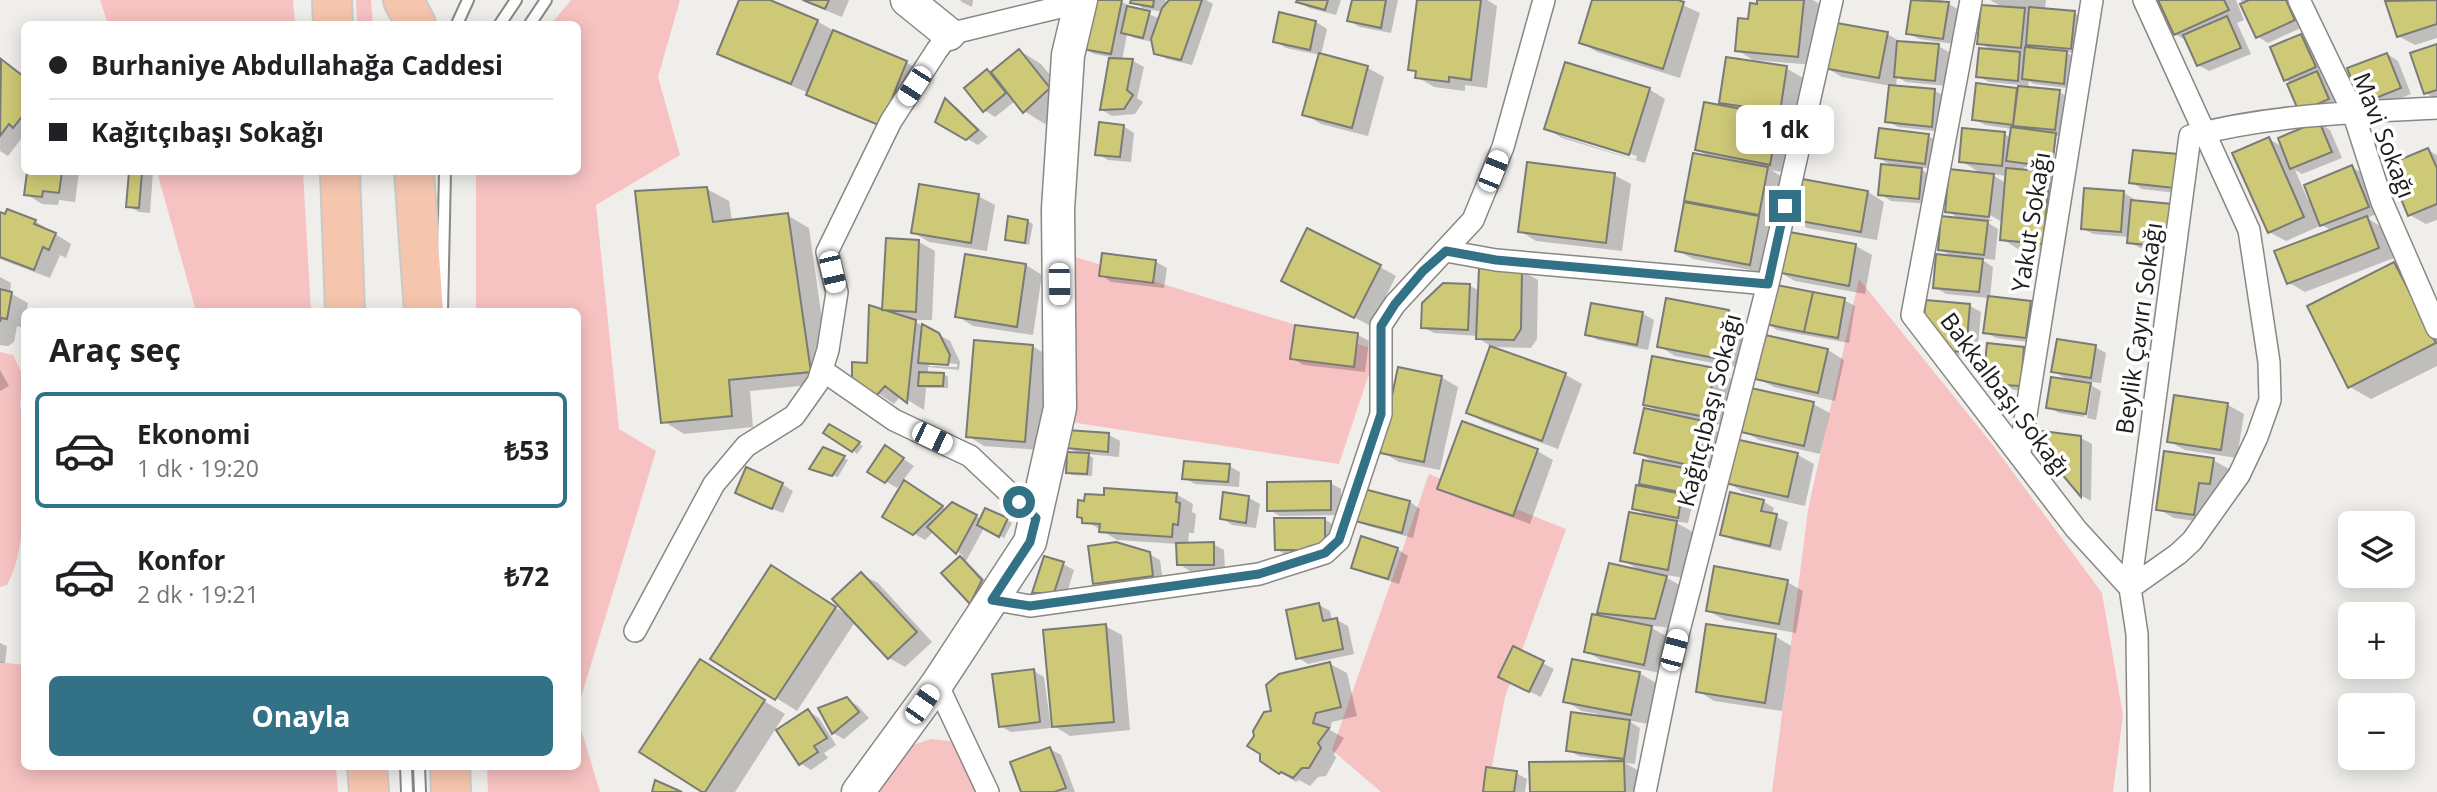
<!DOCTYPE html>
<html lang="tr">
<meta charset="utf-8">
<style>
body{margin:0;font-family:"Open Sans",sans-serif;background:#f2f2f2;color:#202124;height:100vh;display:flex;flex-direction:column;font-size:26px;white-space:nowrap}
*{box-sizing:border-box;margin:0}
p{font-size:23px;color:#757577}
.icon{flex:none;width:38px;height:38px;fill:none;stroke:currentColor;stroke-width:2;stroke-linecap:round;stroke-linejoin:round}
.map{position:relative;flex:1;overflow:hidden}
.drawer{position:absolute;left:21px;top:308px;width:560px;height:462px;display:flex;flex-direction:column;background:#fff;border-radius:10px;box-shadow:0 4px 18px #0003}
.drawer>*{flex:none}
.top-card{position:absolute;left:21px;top:21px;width:560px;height:154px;border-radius:10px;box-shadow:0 4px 18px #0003;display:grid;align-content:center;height:154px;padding:0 28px;background:#fff}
.fabs{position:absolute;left:2338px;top:511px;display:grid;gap:14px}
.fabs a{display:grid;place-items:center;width:77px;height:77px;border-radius:10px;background:#fff;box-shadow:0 4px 18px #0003;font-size:35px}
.end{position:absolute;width:32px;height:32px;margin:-16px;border:9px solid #327186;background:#fff;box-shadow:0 0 0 4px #fff}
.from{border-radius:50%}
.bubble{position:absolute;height:49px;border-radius:10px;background:#fff;box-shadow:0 4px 18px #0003;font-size:23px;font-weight:700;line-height:49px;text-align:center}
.car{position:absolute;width:21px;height:42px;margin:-21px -10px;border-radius:9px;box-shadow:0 0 5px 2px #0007;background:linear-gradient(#fff 24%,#345 0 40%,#fff 0 76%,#345 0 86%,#fff 0)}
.top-card b{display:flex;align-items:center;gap:24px;height:66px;font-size:26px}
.top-card b+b{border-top:2px solid #e0e0e0}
.top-card i{width:18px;height:18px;background:#202124}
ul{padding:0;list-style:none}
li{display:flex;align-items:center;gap:21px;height:116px;margin:0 14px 10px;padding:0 14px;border:4px solid transparent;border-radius:10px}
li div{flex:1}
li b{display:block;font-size:26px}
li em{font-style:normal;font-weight:700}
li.selected{border-color:#327186}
li>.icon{width:63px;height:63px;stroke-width:1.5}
h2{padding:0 28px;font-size:32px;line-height:84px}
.action{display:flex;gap:14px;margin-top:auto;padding:14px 28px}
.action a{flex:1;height:80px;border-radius:10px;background:#327186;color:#fff;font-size:28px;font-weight:700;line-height:80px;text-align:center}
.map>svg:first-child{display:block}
.green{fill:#f7c2c2}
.shadow{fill:#0003;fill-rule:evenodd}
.building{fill:#cdc977;stroke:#7a7a77;stroke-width:2}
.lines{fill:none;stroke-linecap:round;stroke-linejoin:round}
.lane-casing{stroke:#898784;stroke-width:14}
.street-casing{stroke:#898784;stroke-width:24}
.secondary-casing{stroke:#898784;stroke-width:35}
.highway-casing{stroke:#c9c9c8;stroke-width:42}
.lane{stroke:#fff;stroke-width:10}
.street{stroke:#fff;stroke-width:21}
.secondary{stroke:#fff;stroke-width:32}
.highway{stroke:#f6c5ad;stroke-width:38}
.route{stroke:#327186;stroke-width:9}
.labels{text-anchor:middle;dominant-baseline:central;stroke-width:7;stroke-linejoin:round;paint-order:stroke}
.street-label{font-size:24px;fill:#1c1c1b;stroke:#fff}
</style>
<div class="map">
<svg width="2437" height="792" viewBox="0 0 2437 792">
<rect width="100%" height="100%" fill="#f0eeeb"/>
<path class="green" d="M100,0H293L295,24H108Z
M356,0H371L373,24H357Z
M571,0H680L658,77L680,155L596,205L619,429L656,451L578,707V312L476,311V172H578V24H551Z
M157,172H303L311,311H196Z
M1072,256L1377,350L1339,464L1071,422Z
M1859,279L1993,445L2102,593L2123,715L2113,792H1772L1808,510Z
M0,352L13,355L23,376L20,405L24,417C24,464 30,544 7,585L0,587Z
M1429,474L1566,529L1505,697L1487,792H1381L1332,750Z
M0,662L24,665V766L336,767L338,792H0Z
M578,719L600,792H488L487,767L578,766Z
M931,739L950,741L960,751L975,792H872L907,747Z"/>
<path class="shadow" d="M741,0H766L817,21L834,31L833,32L907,63L923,72L898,134L825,104L808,94L809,93L735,63L719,53Z
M800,0H849L842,17Z
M960,0H973L972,7L962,2Z
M1117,0L1160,19L1163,12L1143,8L1132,0H1166L1164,8L1171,0H1206L1213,4L1192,65L1167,59L1156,53L1153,42L1134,38L1127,34L1122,60L1133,61L1144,67L1137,98L1143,102L1135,114L1112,116L1102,110L1111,57L1094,54L1083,48Z
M1298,0H1341L1336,15L1309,8Z
M1354,0H1398L1391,33L1360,27L1349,21Z
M1419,0H1487L1497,6L1487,88L1465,85V91L1434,87L1417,77L1418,73L1410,69Z
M1594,0H1672L1700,13L1680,78L1597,52L1581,42Z
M1759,0H1813L1821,5L1814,65L1753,60L1737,50L1759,6Z
M1912,0H1942L1959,10L1954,44L1919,39L1908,33Z
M1990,0H2046L2045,11L2074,13L2085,19L2082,54L2066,52L2077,59L2075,89L2034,84L2029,81L2028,88L2059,92L2070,98L2066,136L2057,135L2067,141L2062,172L2053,171L2058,136H2054L2049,170L2024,167L2023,171L2052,175L2066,183L2059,252L2018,249L2002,239V222L1983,211L1981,214L1993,221L1983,220L1998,229L1995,260L1979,258L1993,267L1990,298L2030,303L2041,309L2037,343L1996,338L1985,332L1989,298L1946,294L1935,287L1954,258L1940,249L1962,220L1947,211L1984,175L1961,161L2004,134L2011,138L2012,129L1985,125L1974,119L1978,85L2019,90L2020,85L1989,82L1978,76L1994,51L1979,43L2004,8ZM2037,44L2080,48V51L2037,48ZM1991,174L2007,176L2006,183Z
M2160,0H2236L2244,20L2237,23L2251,54L2209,71L2198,65L2187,41L2175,34Z
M2240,0H2293L2305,26L2268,43L2257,36L2245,4Z
M2384,0H2437V38L2415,45L2398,36L2388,2Z
M1281,14L1316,22L1327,29L1321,55L1368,68L1384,77L1368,136L1321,124L1304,114L1320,55L1286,48L1275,41Z
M1887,34L1903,43L1938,46L1949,52L1946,86L1906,82L1897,77L1896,87L1935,91L1946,97L1942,132L1898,127L1887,121L1891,86L1842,77L1825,67Z
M2301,36L2312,42L2326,73L2321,75L2328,80L2339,105L2311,117L2292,84L2285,79Z
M2437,45V100L2426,93Z
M1020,51L1041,64L1071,101L1045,124L1024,111L1015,101L995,117L984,110L987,72L991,74Z
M2387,54L2398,61L2411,94L2374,109L2363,103Z
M1,61L24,76V135L8,156L0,151Z
M1786,68L1803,78L1796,120L1779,118L1795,127L1787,173L1771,170L1784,178L1766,273L1693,259L1677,250L1694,155L1710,157L1697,150L1732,109L1721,102Z
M1649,89L1665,99L1645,163L1562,138L1546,128ZM1561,132L1637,156L1636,160L1561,136Z
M946,101L956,107L988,137L978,145L937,121Z
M2319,123L2330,130L2342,158L2302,174L2295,170L2308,200L2352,167L2363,174L2379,213L2367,218L2383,228L2394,258L2305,292L2288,282L2332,231L2322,225L2286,241L2269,232V139L2283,147Z
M1123,126L1134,133L1131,162L1108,160L1097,154Z
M1928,136L1939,142L1936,169L1916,167L1932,176L1929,204L1891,201L1880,194L1894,167L1877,157Z
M2428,150L2437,155V220L2426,224L2410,215Z
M2134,152L2185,194L2142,189L2131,182Z
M29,172H79L75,202L59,200L58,205L42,204L26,194Z
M131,172H153L150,213L139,212L128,206Z
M1614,175L1631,184L1622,251L1536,241L1520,231Z
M707,189L729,201L732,221L787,215L809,228L831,383L750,391L753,427L684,434L663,421Z
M1868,192L1884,202L1877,240L1807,228L1791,218Z
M2124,193L2134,199V202L2179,252L2140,248L2129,242V237L2093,234L2082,228Z
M978,196L995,205L987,251L929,242L913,232Z
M0,214L35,221L71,244L66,258L60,255L50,278L0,259Z
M1028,221L1033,224L1029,245L1006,239Z
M919,242L935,251L932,320H912L950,341L960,362L959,370L928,367V374H944L948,377V388H926L924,410L901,396L894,404L854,377L869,365L884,312ZM929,362L957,364V367L929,366Z
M1856,246L1872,255L1865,294L1795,281L1779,272Z
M1156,262L1167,268L1164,288L1111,282L1101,275Z
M2394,264L2416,276L2437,318V366L2371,399L2350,387Z
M1026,265L1042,275L1033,335L973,326L957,316Z
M1380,267L1396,276L1371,326L1300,290Z
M1522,271L1538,280L1537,339L1531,348L1492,347L1478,338V336L1434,333L1423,327L1444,285L1470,286L1480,291Z
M0,277L11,283L10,293L28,303L23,328L17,326L14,342L8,346L0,345Z
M1668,300L1729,312L1745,322L1736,367L1675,356L1659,346Z
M1844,300L1855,306L1849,343L1777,330L1767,323Z
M1593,305L1643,314L1654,320L1648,350L1598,340L1587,334Z
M1970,306L1981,312L1977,357L1960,356L1949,349Z
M1358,335L1369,341L1365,372L1303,365L1292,358Z
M1032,346L1049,356L1041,450L984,446L968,436Z
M2095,347L2106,353L2101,383L2083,381L2101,391L2096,420L2087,418L2092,387H2088L2084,417L2059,413L2048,407L2071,382L2053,371Z
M1491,348L1566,375L1582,384L1558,449L1484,422L1468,413Z
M2024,348L2035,355L2031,392L2014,390L2003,384Z
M1828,350L1844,360L1835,401L1774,387L1757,378Z
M0,370L9,386L0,391Z
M1715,370L1731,379L1722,425L1700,421L1718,432L1709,474L1687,469L1700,477L1695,498L1682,496L1693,502L1688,523L1673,521L1693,532L1685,578L1660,574L1683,587L1671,628L1646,625L1668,637L1660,673L1602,661L1586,651L1610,619L1599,612L1641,571L1622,560L1649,517L1634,508L1652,490L1641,483L1657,464L1636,452L1660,412L1644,404Z
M1441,377L1458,387L1440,470L1399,462L1382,452Z
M2175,397L2228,405L2244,414L2237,458L2185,450L2168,441Z
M1813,404L1830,413L1820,454L1759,440L1743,431Z
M829,427L863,446L857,454Z
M1069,432L1109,435L1120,441L1119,457L1087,454L1093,458L1092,476L1072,475L1067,472L1080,454L1067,447Z
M2081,438L2092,444L2091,501L2082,496L2041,447Z
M1737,441L1798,455L1814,464L1805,506L1743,492L1727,482Z
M1537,451L1553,460L1530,524L1456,497L1439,488Z
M896,454L914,466L897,488L870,472Z
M844,458L848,460L838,477L816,471Z
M2213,460L2229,469L2226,493L2210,523L2174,518L2158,509Z
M1229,466L1240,472L1239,487L1195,484L1184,478Z
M1330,483L1341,489L1342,515L1280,516L1269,510Z
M782,484L793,491L783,513L748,499Z
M916,489L947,510L952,504L982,519L1007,520L1012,523L1004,538L984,528L966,561L992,587L981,609L971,603L943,574L963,556L934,531L925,540L885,516Z
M1176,494L1193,504L1192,512L1196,514L1194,533H1189L1188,545L1213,544L1224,550L1225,570L1190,571L1179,564L1178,544L1117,540L1078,516Z
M1249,498L1260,504L1256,528L1232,525L1222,518Z
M1763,501L1774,508L1772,515L1788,522L1781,551L1733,540L1722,534Z
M1410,502L1420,509L1413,538L1368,526L1357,520Z
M1324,519L1335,526L1336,555L1287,556L1277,549Z
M1397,549L1408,556L1399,584L1364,573L1353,567Z
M1149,554L1160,560L1163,581L1106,589L1095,583Z
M1063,564L1074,570L1065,599L1045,598L1035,592Z
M861,574L878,583L932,642L905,667L889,658L855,622L797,711L713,658L792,580L847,615Z
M1787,582L1803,591L1796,633L1725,620L1708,611Z
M1319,605L1330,611L1332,621L1337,620L1348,626L1354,654L1308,664L1297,657Z
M1105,626L1122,635L1130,730L1070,736L1054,726Z
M1775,636L1791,646L1782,711L1714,701L1698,691Z
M0,643L7,646L5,663H0Z
M1514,649L1554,669L1541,697L1511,683Z
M1330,664L1347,673L1357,716L1332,722L1330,730L1344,738L1334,754L1336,758L1326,776L1318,777L1310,786L1299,780L1296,782L1280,772L1273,712Z
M1034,671L1044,677L1051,728L1011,732L1000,726Z
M1639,673L1656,683L1648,724L1627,720L1640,728L1635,764L1625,763L1641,772V792H1531L1607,763L1608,760L1579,756L1568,750L1598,714L1582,711L1565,701Z
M721,674L785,714L735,792H705Z
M847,699L858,706L869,718L844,739L833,733Z
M808,711L819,718L836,745L824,753L828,758L811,770L800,763Z
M1050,749L1061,755L1075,792H1023Z
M1516,773L1527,779L1525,792H1485Z"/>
<path class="building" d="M739,0H770L818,20L791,84L717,54Z
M803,0H829L825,9Z
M1091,0H1122L1111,54L1082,49Z
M1131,0H1154L1153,7L1130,3Z
M1169,0H1202L1181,60L1154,54L1151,39L1162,8Z
M1297,0H1328L1325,10L1296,2Z
M1352,0H1386L1381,28L1347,21Z
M1417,0H1481L1471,80L1449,77V82L1415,78L1416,71L1408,70Z
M1592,0H1678L1684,2L1663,69L1579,43Z
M1757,0H1804L1798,57L1735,51L1738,18L1748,19L1750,3L1757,4Z
M1911,0L1949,2L1943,39L1906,34Z
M2158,0H2224L2229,10L2174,35Z
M2249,0H2286L2295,20L2256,38L2240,4Z
M2437,0V24L2397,37L2385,1Z
M1981,5L2025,8L2021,48L1977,44Z
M1127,6L1150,11L1143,38L1121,33Z
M2029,7L2075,11L2071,49L2026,45Z
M1279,12L1316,21L1310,50L1273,42Z
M2227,16L2241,48L2197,66L2183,35Z
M1831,22L1888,32L1879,78L1823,68Z
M833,30L907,61L881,126L806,95Z
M2301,34L2316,67L2284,81L2270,47Z
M1897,41L1939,44L1935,81L1894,77Z
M2437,44V90L2424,94L2410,53Z
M2025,47L2067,51L2064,84L2022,79Z
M1979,48L2020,52L2018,81L1976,77Z
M1019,49L1050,88L1023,113L991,72Z
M1319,53L1368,66L1352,128L1302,115Z
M2387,53L2401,88L2361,104L2347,68Z
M1726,57L1787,66L1780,112L1719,103Z
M1109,58L1133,59L1127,90L1133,95L1124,109L1100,110Z
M1,59L23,76L24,74V97L22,101L24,103V114L13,128L9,124L0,136Z
M1565,62L1650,88L1629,155L1544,129Z
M987,69L1006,93L983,112L964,88Z
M2317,71L2329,99L2299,112L2287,84Z
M1976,83L2017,88L2013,125L1972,120Z
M1889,85L1935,89L1932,127L1885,122Z
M2018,86L2060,90L2055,130L2013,126Z
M945,98L978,130L966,140L935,122Z
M1704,102L1779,116L1770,165L1695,150Z
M2319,121L2332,152L2290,169L2278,138Z
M1099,122L1124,125L1120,157L1095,155Z
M2011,127L2056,133L2052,167L2006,161Z
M1879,128L1929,134L1925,164L1875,158Z
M1962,128L2005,132L2002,166L1959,162Z
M2269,137L2304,217L2268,233L2232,153Z
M2428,148L2437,168V204L2408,216L2387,165Z
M2133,150L2178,154L2174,188L2129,183Z
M1693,153L1768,167L1759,215L1684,201Z
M1527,162L1615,173L1606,243L1518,232Z
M1881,164L1922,168L1919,199L1878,195Z
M2352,165L2369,207L2320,226L2304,185Z
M2006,168L2050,172L2043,244L2000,240Z
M1949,169L1994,174L1989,217L1945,212Z
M27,172H62L59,193L43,191L42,197L24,195Z
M129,172H142L139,208L126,207Z
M1797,178L1868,191L1861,232L1789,219Z
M919,184L979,194L971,243L911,233Z
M707,187L713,222L788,213L811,372L729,380L732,416L661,423L635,191Z
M2084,188L2124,191L2121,232L2081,229Z
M2131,200L2172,204L2168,247L2127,243Z
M1684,202L1759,216L1750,265L1675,251Z
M7,209L36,220L34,224L56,233L49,250L43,247L34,270L0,257V212L5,214Z
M1008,216L1028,220L1025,243L1005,240Z
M1941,216L1988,221L1984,255L1938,250Z
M2367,216L2379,248L2287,284L2274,251Z
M1307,228L1381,265L1354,318L1281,281Z
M1784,231L1856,244L1849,286L1777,272Z
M886,238L919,240L916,312L882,310Z
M1102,253L1156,260L1153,283L1099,276Z
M965,254L1026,264L1017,327L955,317Z
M1936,254L1983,259L1979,292L1933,288Z
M2394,262L2436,343L2348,388L2307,306Z
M1479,268L1522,269L1521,329L1514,340L1476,339Z
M1443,283L1470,284L1468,330L1421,328L1422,303Z
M1772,284L1813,292L1804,332L1765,324Z
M0,289L12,292L7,319L1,318L0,322Z
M1813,292L1845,298L1838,338L1804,332Z
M1988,296L2031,301L2026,338L1983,333Z
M1666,298L1729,310L1720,359L1657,347Z
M1926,300L1970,304L1966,352L1948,351L1924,317Z
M1591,303L1643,312L1637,345L1585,335Z
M869,305L916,320L907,403L885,386L876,396L852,378V362L867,363Z
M922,324L939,333L950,355L948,365L918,363Z
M1295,325L1358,333L1354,367L1290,359Z
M1765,335L1828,349L1818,393L1755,379Z
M2057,339L2096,345L2091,378L2051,372Z
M974,340L1033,345L1025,442L966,437Z
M1987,343L2024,347L2021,386L2001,385L1985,363Z
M1490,346L1566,373L1542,441L1466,413Z
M1652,356L1715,368L1706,417L1643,405Z
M1398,367L1442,376L1424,462L1380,453Z
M919,372L944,373L943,386H918Z
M2051,377L2091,383L2086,414L2046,408Z
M1751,388L1814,402L1804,446L1741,432Z
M2174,395L2228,403L2221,450L2167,442Z
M1644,408L1703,421L1693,466L1634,453Z
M1462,421L1538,449L1513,516L1437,489Z
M829,424L860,442L852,452L823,433Z
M1067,430L1109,433L1108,452L1066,448Z
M2042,431L2081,436V497L2039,447Z
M1735,439L1798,453L1788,497L1725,483Z
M885,445L904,458L885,483L867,472Z
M823,447L845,456L832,476L809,469Z
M2164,451L2214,458L2210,484L2199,483L2194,515L2156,510Z
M1067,452L1089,453L1087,474L1066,473Z
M1643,460L1689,469L1685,493L1639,484Z
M1184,461L1230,464L1228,482L1182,479Z
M746,467L783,483L772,509L735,493Z
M904,480L943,506L913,535L882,517Z
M1331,481V510L1267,511V482Z
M1636,485L1682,494L1678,518L1632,509Z
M1104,488L1177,493L1176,502L1180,503L1178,525L1173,524L1172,537L1099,532L1100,524L1082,523V518L1077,517L1078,500L1084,501L1085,494L1104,495Z
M1364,489L1410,501L1402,533L1355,521Z
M1223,492L1249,496L1246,523L1220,519Z
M1730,492L1764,500L1761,511L1777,514L1770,546L1720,535Z
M952,502L977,515L956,554L927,527Z
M985,508L1008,518L999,537L977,525Z
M1629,512L1677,521L1668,570L1620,561Z
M1274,518H1325V550H1275Z
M1361,536L1398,548L1388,579L1351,568Z
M1116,542L1150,552L1153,576L1093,584L1088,546Z
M1214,542V565H1177L1176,543Z
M960,556L982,580L970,604L941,573Z
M1044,556L1064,562L1054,593H1032Z
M1609,563L1667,576L1655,619L1597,613Z
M771,565L836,607L775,700L710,659Z
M1714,566L1788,580L1779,624L1706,611Z
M861,572L917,632L888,659L832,599Z
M1319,603L1323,621L1337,618L1343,649L1296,659L1286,610Z
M1592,614L1652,626L1644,665L1584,652Z
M1106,624L1114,722L1052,727L1043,630Z
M1706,624L1776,634L1765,703L1696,692Z
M1513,646L1544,661L1529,692L1498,677Z
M700,659L765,700L705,792H702L639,752Z
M1572,659L1640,672L1631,715L1563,702Z
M1330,662L1341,707L1316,713L1313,723L1329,728L1318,743L1321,748L1309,768H1302L1293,778L1281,772L1279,774L1260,761V754L1247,746L1254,736L1253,731L1264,712L1271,711L1266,685L1279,674Z
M1034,669L1040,722L999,727L992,674Z
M847,697L859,712L832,734L818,708Z
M808,709L827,738L814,746L818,752L799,765L776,730Z
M1571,712L1630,720L1624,759L1566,751Z
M1050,747L1066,788L1054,792H1021L1010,762Z
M1624,761L1625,792H1530L1529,762Z
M1486,767L1517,771L1514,792H1483Z
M655,780L682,792H652Z"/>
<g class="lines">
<g class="lane-casing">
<path id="lane" d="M457,24L468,0
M500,24L516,0
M530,24L546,0
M442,312L445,172
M406,766L407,792
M419,766L420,792"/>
</g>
<g class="street-casing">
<path id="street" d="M1971,0L1912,315L2076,529L2130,588
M2299,0L2353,112L2382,202L2437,328
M1446,251L1496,260L1768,284
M822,370L894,420L970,456L1036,518
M2020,452L2092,0
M2130,588L2178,554L2192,541L2239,475L2257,437L2270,400L2269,362L2249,230L2144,0
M992,599L1030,606L1259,574L1325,553L1339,540L1381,414V325L1395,304L1473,220L1503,147L1544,0
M635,631L714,484L746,446L794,416L818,382L828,350L837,292L827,252L891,121L937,50L949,34L1081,2
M937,684L988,792
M1645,792L1674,650L1768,284L1832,0
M2139,792L2137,634L2130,588L2190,136C2269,115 2356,112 2437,108"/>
</g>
<g class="secondary-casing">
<path id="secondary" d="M907,0L949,34
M858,792L937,684L1030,542L1060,408L1058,209L1068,55L1081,0"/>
</g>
<g class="highway-casing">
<path id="highway" d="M332,0L333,24
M403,0L416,24
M340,172L345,312
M414,172L424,312
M367,766L369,792
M450,766L451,792"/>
</g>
<use href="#lane" class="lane"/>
<use href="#street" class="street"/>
<use href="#secondary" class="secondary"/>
<use href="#highway" class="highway"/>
</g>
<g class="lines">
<path class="route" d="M1019,502L1036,518L1030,542L992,600L1030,606L1259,574L1325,553L1339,540L1381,414V326L1395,304L1423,271L1446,251L1496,260L1768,284L1785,206"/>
</g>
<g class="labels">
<g class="street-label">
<text transform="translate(2385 135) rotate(69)">Mavi Sokağı</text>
<text transform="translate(2030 222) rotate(-81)">Yakut Sokağı</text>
<text transform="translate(2138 328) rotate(-82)">Beylik Çayırı Sokağı</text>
<text transform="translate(2006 394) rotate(53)">Bakkalbaşı Sokağı</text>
<text transform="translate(1708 410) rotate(-76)">Kağıtçıbaşı Sokağı</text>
</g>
</g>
</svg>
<div class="fabs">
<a><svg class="icon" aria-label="layers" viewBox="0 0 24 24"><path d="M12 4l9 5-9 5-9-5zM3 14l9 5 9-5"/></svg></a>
<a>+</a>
<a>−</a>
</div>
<i class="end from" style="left:1019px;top:502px"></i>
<i class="end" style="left:1785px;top:206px"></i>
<div class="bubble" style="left:1736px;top:105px;width:98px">1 dk</div>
<i class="car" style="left:914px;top:86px;rotate:213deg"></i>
<i class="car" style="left:1493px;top:171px;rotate:22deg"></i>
<i class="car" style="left:832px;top:272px;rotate:167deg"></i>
<i class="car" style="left:1059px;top:284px;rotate:179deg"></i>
<i class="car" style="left:932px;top:438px;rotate:116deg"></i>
<i class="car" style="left:1674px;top:650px;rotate:15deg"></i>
<i class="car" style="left:922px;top:704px;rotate:35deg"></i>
<div class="top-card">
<b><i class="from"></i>Burhaniye Abdullahağa Caddesi</b>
<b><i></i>Kağıtçıbaşı Sokağı</b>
</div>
<section class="drawer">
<h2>Araç seç</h2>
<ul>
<li class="selected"><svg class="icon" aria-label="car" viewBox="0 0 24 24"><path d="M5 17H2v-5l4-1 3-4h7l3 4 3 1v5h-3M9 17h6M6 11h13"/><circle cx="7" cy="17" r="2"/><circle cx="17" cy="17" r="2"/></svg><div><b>Ekonomi</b><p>1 dk · 19:20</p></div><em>₺53</em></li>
<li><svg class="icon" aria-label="car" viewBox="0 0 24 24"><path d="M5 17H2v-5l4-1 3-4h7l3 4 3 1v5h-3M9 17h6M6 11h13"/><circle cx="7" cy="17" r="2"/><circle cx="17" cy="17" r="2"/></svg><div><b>Konfor</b><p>2 dk · 19:21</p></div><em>₺72</em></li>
</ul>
<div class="action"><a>Onayla</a></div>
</section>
</div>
